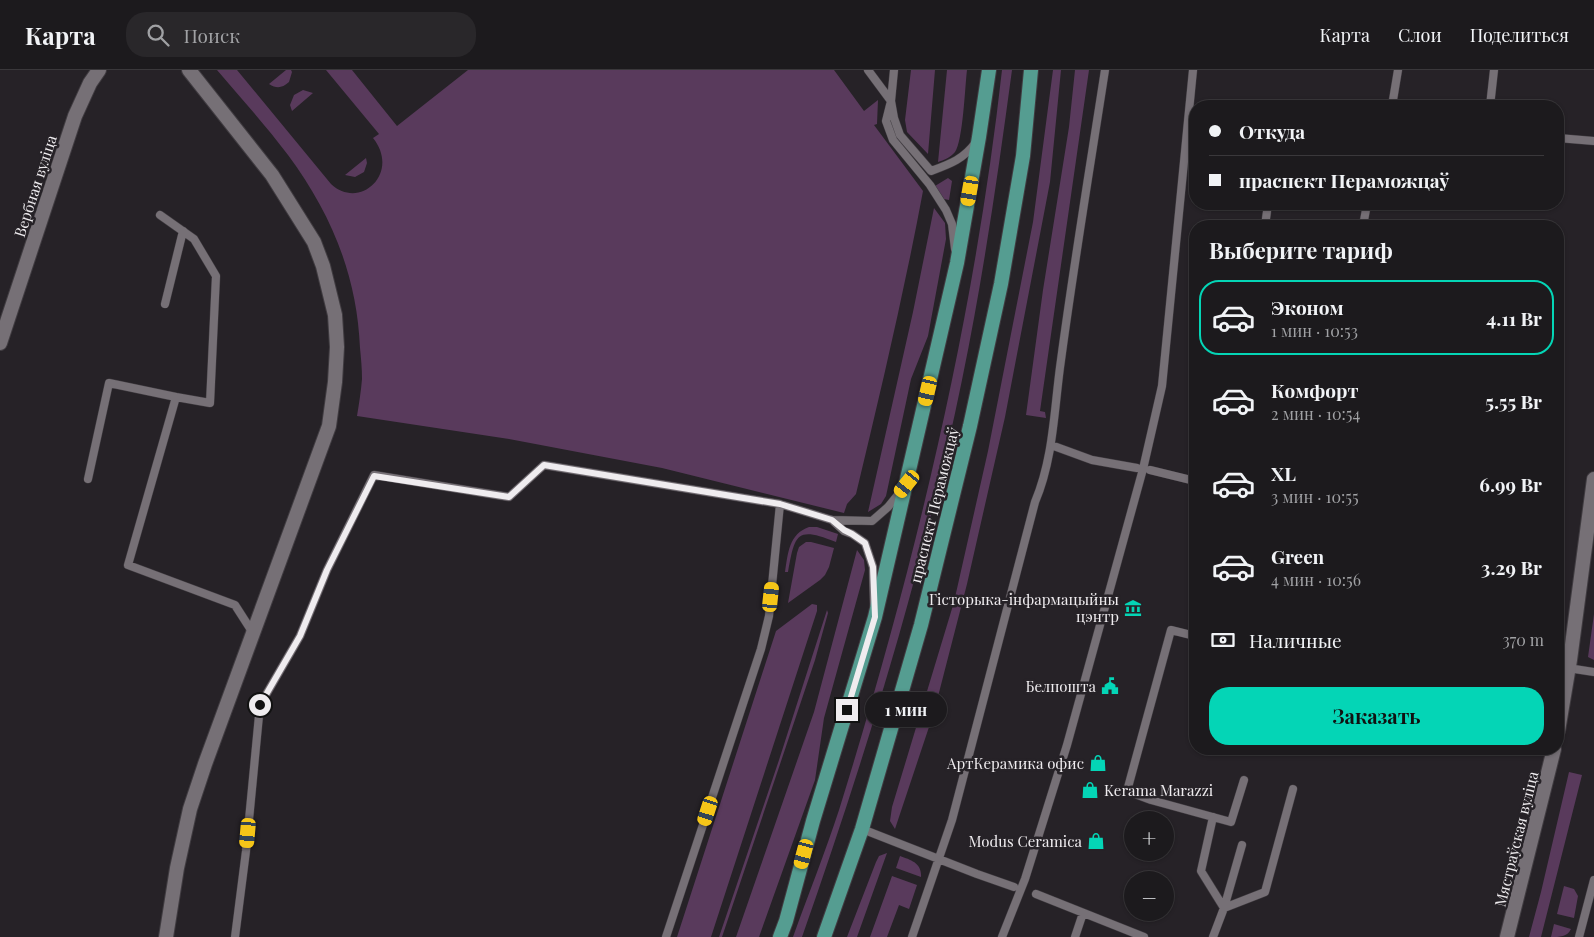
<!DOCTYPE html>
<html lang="ru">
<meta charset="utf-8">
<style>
body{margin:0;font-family:"Playfair Display",serif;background:#29272a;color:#f1f3f6;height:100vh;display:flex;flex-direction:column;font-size:19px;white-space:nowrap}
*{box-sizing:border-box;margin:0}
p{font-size:16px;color:#a0a1a4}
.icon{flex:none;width:28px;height:28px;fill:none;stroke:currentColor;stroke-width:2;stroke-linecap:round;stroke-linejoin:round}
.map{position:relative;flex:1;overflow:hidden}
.panel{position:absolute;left:1189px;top:150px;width:375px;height:535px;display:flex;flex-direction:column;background:#1c1a1d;border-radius:20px;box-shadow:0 1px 4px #0004,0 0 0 1px #3a383b}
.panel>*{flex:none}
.hud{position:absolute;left:1189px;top:30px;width:375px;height:110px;border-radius:20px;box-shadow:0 1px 4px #0004,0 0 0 1px #3a383b;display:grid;align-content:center;height:110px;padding:0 20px;background:#1c1a1d}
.buttons{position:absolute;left:1124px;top:741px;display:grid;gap:10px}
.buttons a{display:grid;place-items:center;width:50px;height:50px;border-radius:50%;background:#1c1a1d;box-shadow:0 1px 4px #0004,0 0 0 1px #3a383b;font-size:25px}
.end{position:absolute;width:22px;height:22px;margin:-11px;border:6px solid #efecef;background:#111;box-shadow:0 0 0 2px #111}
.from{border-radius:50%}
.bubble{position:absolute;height:35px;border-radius:18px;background:#1c1a1d;box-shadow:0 1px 4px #0004,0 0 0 1px #3a383b;font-size:16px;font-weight:700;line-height:35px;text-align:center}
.car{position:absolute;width:15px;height:30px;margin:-15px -8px;border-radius:6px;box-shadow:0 0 4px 1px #0007;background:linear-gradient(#f5c518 24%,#345 0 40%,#f5c518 0 76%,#345 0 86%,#f5c518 0)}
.hud b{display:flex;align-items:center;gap:18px;height:48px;font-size:19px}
.hud b+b{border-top:1px solid #3a383b}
.hud i{width:12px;height:12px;background:#f1f3f6}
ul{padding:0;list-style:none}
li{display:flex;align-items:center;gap:15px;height:75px;margin:0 10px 8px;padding:0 10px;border:2px solid transparent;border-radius:20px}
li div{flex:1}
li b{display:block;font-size:19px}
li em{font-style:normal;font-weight:700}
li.active{border-color:#04d5b6}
li>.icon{width:45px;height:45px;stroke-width:1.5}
h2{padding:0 20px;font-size:22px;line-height:60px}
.pay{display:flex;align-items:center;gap:12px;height:55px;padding:0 20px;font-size:19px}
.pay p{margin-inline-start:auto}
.button{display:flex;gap:10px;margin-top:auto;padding:10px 20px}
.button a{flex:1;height:58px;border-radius:20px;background:#04d5b6;color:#111;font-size:20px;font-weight:700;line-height:58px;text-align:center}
header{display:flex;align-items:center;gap:30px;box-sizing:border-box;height:70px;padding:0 25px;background:#1c1a1d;border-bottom:1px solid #3a383b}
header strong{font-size:24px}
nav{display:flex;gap:28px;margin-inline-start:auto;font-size:18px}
.search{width:350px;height:45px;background:#29272a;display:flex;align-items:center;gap:12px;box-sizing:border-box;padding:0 18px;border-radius:20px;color:#a0a1a4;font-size:19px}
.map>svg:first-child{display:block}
.green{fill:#593a5c}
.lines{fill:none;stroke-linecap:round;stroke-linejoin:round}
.service-casing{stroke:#403c41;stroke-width:9}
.minor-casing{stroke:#403c41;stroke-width:16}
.tertiary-casing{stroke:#403c41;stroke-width:16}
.primary-casing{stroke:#403c41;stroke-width:16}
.service{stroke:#767076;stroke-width:8}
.minor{stroke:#767076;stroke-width:14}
.tertiary{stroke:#767076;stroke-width:14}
.primary{stroke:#559d91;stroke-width:14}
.route{stroke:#efecef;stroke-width:6}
.labels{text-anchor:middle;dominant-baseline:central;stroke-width:5;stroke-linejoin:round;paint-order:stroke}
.street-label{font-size:15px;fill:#efecef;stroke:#262227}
.poi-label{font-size:15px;fill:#efecef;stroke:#262227;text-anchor:end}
</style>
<header>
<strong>Карта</strong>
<div class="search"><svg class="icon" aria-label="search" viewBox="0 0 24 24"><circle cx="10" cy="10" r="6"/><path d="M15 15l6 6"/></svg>Поиск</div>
<nav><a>Карта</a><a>Слои</a><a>Поделиться</a></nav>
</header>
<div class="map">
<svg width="1594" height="867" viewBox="0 0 1594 867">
<rect width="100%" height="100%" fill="#262227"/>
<path class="green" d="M217,0H237L331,114C360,141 401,103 373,68L379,64L326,0H352L397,56L468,0H834L864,41L878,30L877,54L874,55L923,121C904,223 880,324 856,424L847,434L844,443L662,398L509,369L357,346C359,334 361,321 362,309C362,299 361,288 360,278C357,205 331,143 288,85C266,56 241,28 217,0Z
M286,0H291L292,2L289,12C282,18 277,19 269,14Z
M911,0H935L928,84L907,62L905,50Z
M947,0H967C965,16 963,71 955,82C950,88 944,90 938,92Z
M1002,0H1012C998,104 983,208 962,310C923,500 866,685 802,867H793C808,825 825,783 839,740C914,499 974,251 1002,0Z
M1053,0H1061L1050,112L1005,347L967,514L934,642L895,759L890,751L892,737L954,532L988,381L1033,152Z
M1075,0H1089L1040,341L1045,342L1046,348L1026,345L1043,220L1069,57Z
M303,20L313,23L292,41L290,35L294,25Z
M366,88L367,93L364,102L355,107L345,105Z
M948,108L952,111L949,130L944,129L935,116Z
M934,138L945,153L946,169L928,266L911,309L886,426L881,434L868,442L913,242Z
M809,457H817L838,464L836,472C796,456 795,464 788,502H785C788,483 789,464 809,457Z
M806,472H811L834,478L829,497L825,505L820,510L788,533L797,483L799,477Z
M857,480L864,490L865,500L824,648L815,710L759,867H736L814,642Z
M812,534L817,535V541L711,867H677L776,561Z
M827,540L828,543L815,590L722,867H719L779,690Z
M1594,544V590L1588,587Z
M1569,702L1582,705L1541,867H1529L1541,822Z
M887,783L857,867H847L876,792L879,786Z
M900,786C911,790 922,793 921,807L896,798Z
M892,806L917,815L909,839L899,835L887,867H870Z
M1564,816L1574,819L1578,826L1574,848L1557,844Z
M1554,854L1571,859C1567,867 1560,867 1551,867Z"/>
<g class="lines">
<g class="service-casing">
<path id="service" d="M868,0L891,31L894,48L900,65L931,101C950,94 964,89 976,72
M894,0L891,31L886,51L893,70L930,115L946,140L952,154L955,179
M1392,36L1398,0
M1490,36L1494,0
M1558,68L1594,71
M160,145L194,169L216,206L210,333L176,327L128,495L235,535L253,563
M1265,156L1268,134
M1363,156L1367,134
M165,234L183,161
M1051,375L1092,390L1137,398
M1150,400L1195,411
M88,409L109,313L176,327
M832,450L844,461L852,464L865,473L873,497L874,534
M1195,566L1171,560L1127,721L1151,730L1231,752L1244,710
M1558,586L1570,590
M1568,598L1594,602
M1213,747L1201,801L1224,838L1265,822L1293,719
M862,759L977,804L1014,817
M1036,824L1144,867
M235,867L246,781L260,635L300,566L327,500L374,405L509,427L544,395L780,434
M666,867L761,579L769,546L780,434L832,450L872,451L888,437L901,421
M912,867L952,750L1035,432C1054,387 1054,338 1061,290C1074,193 1090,97 1105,0
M1002,867L1025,809L1067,675L1143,399L1162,316L1193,0
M1075,867L1083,843
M1213,867L1224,838L1242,775
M1579,867L1594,810"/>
</g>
<g class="minor-casing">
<path id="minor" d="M0,273L75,46L90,13L99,0
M166,867L177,798L190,739L205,694L329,356L335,312L337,277L335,245L323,196L314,172L272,105L189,0"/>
</g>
<g class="tertiary-casing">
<path id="tertiary" d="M1558,661L1570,590L1594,409
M1507,867L1554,679"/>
</g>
<g class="primary-casing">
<path id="primary" d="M780,867L786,851L813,751L875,547L957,193L979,67L989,0
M824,867L862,759L921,555L970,356L1001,214L1023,86L1031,0"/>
</g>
<use href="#service" class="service"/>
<use href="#minor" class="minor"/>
<use href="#tertiary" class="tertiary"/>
<use href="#primary" class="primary"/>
</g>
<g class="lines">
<path class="route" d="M260,635L300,566L327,500L374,406L509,427L544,395L780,434L832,450L844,460L852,464L865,473L873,497L875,547L847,640"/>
</g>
<defs>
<g id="museum-bare" transform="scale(1.35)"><path d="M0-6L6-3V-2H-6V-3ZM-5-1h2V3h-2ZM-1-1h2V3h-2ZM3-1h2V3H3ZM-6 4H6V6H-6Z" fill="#04d5b6" stroke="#262227" stroke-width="2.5" paint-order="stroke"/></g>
<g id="civic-bare" transform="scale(1.35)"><path d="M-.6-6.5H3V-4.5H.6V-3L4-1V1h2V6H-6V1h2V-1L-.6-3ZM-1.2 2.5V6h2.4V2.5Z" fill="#04d5b6" stroke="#262227" stroke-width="2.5" paint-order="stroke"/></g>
<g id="shop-bare" transform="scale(1.35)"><path d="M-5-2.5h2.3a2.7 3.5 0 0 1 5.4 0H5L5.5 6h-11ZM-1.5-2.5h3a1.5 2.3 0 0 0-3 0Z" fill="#04d5b6" stroke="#262227" stroke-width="2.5" paint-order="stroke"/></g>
</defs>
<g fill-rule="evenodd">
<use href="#museum-bare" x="1133" y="538"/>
<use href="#civic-bare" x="1110" y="616"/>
<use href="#shop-bare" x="1098" y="693"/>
<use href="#shop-bare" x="1090" y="720"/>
<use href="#shop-bare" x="1096" y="771"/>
</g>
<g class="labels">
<g class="street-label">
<text transform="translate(35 116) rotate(-72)">Вербная вуліца</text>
<text transform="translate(934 435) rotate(-76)">праспект Пераможцаў</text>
<text transform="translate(1516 769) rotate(-76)">Мястраўская вуліца</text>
</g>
<g class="poi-label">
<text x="1119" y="529">Гісторыка-інфармацыйны<tspan x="1119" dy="17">цэнтр</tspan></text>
<text x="1096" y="616">Белпошта</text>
<text x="1084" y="693">АртКерамика офис</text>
<text x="1104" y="720" text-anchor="start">Kerama Marazzi</text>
<text x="1082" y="771">Modus Ceramica</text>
</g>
</g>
</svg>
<div class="buttons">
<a>+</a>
<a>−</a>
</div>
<i class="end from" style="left:260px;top:635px"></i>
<i class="end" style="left:847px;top:640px"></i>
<div class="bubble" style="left:865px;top:622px;width:82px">1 мин</div>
<i class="car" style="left:970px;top:121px;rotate:190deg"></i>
<i class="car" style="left:928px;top:321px;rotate:193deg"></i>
<i class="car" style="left:907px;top:414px;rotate:219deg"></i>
<i class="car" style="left:771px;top:527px;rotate:6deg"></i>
<i class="car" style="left:708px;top:741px;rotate:198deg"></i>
<i class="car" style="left:248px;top:763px;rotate:185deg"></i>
<i class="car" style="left:804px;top:784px;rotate:195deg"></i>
<div class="hud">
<b><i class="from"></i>Откуда</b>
<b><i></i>праспект Пераможцаў</b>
</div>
<section class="panel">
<h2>Выберите тариф</h2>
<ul>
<li class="active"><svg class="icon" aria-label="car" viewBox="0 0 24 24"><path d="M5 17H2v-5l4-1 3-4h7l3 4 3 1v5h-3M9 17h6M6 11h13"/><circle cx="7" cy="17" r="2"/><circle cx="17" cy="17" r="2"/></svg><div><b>Эконом</b><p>1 мин · 10:53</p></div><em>4.11 Br</em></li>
<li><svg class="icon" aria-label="car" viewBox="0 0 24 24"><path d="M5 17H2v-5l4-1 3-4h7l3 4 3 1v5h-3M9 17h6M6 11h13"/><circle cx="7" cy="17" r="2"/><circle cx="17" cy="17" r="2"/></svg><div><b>Комфорт</b><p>2 мин · 10:54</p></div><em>5.55 Br</em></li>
<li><svg class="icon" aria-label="car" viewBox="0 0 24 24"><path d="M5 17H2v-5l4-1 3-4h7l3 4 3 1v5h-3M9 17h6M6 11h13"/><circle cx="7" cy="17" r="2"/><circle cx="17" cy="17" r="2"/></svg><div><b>XL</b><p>3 мин · 10:55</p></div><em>6.99 Br</em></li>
<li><svg class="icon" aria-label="car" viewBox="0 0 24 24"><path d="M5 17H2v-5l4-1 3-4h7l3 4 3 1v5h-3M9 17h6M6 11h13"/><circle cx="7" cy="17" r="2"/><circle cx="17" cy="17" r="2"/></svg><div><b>Green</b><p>4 мин · 10:56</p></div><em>3.29 Br</em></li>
</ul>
<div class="pay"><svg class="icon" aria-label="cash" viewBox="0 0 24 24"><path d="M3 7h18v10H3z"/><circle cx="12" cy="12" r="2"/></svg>Наличные<p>370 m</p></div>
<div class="button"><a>Заказать</a></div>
</section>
</div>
